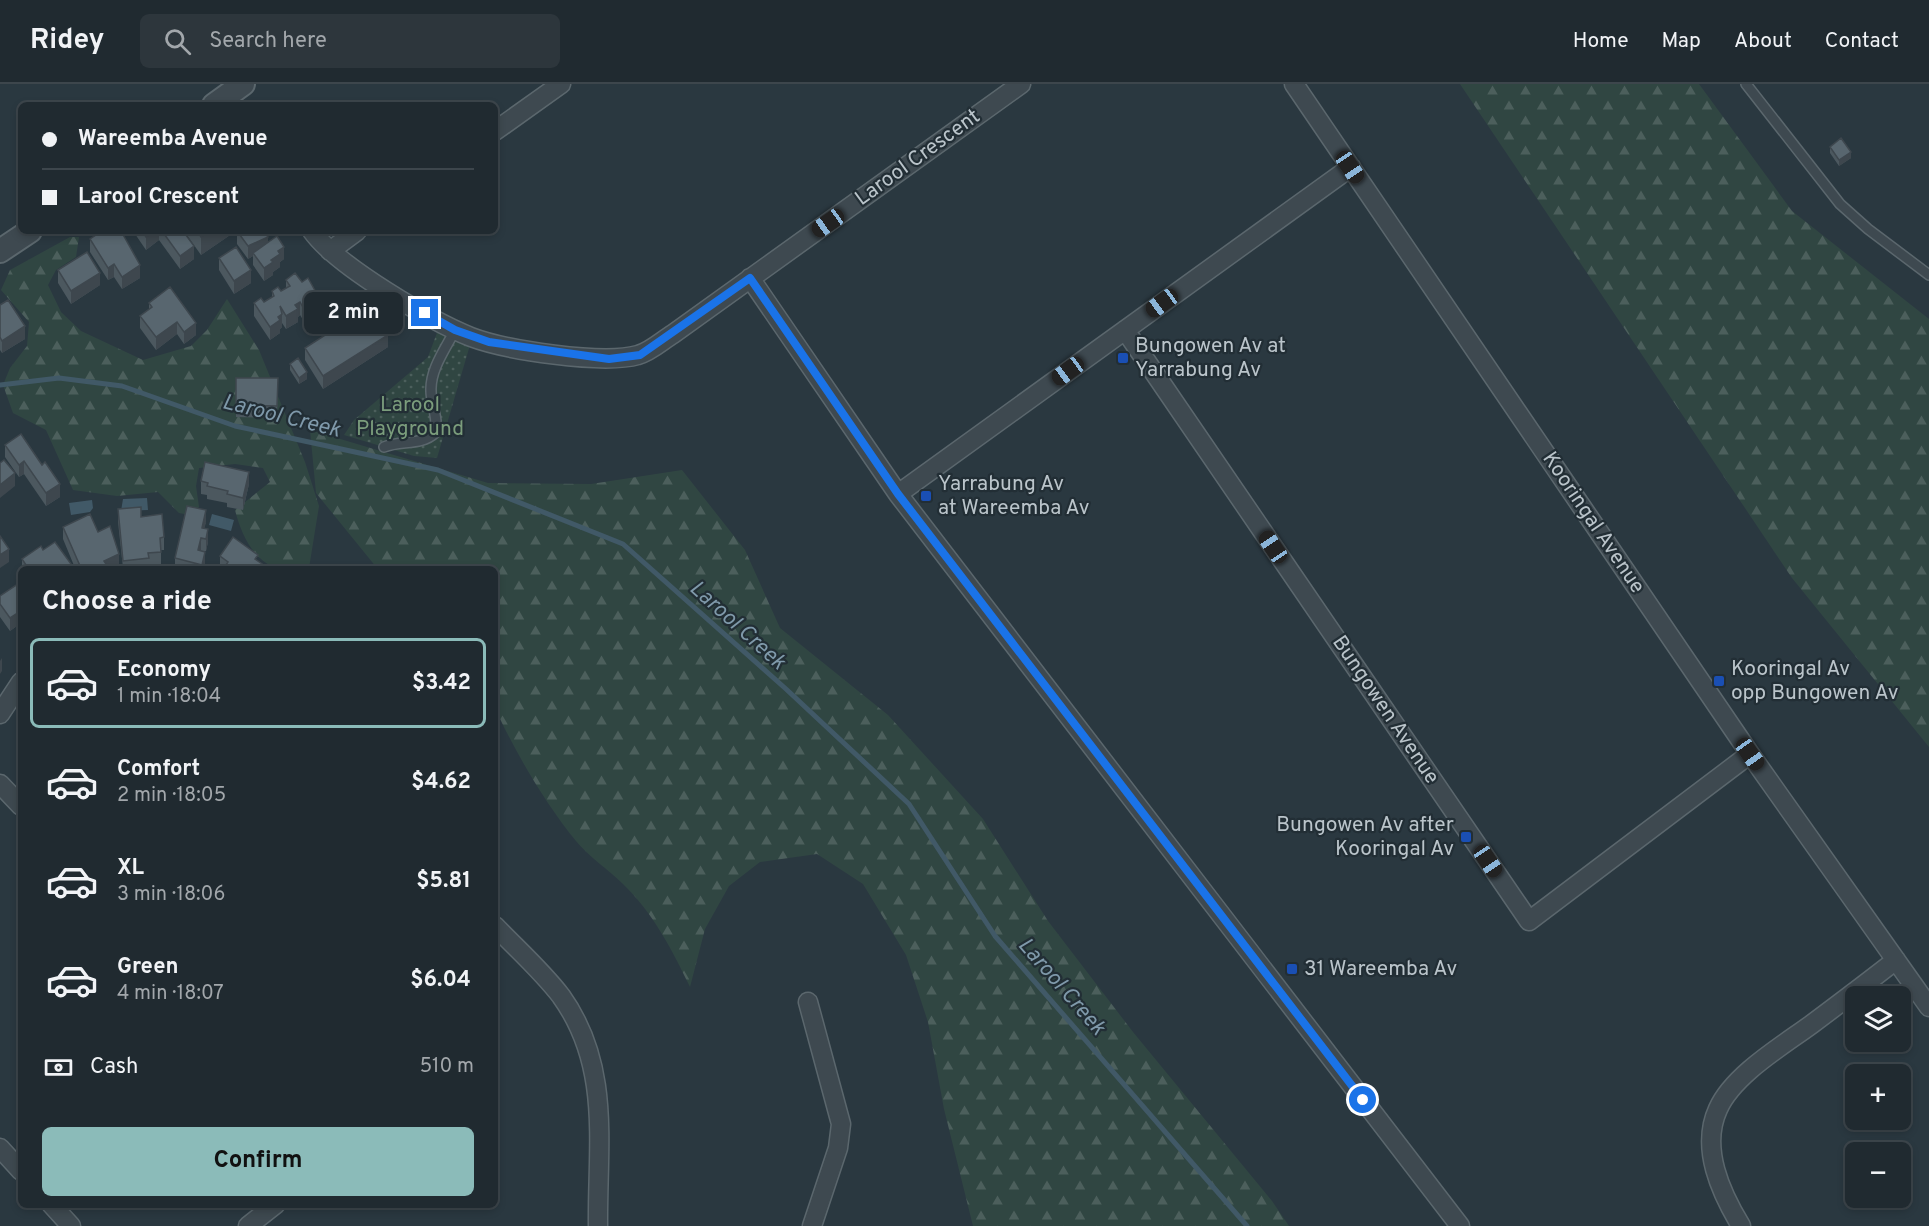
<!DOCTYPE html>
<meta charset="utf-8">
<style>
body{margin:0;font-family:Overpass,sans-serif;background:#2d363c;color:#f1f3f6;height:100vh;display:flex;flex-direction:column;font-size:22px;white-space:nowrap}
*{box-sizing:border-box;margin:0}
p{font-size:20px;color:#a2a7ab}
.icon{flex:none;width:33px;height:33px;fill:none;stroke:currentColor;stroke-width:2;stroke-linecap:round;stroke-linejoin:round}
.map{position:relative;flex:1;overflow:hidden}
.panel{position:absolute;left:18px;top:482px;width:480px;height:642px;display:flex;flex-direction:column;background:#202a30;border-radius:9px;box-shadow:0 3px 9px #0003,0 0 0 2px #3d464c}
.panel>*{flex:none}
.top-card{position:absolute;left:18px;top:18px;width:480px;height:132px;border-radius:9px;box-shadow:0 3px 9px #0003,0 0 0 2px #3d464c;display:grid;align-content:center;height:132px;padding:0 24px;background:#202a30}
.controls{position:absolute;left:1845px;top:902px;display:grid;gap:12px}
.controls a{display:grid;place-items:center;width:66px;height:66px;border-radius:9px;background:#202a30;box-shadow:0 3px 9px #0003,0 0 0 2px #3d464c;font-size:30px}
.end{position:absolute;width:27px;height:27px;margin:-14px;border:8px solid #1a73e8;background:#fff;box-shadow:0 0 0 3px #fff}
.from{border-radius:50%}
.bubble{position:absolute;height:42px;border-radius:9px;background:#202a30;box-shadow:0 3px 9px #0003,0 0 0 2px #3d464c;font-size:20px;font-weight:700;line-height:42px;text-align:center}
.car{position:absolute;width:18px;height:36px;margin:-18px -9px;border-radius:8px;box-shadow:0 0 4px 2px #0007;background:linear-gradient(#222 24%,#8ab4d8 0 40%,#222 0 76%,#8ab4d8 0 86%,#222 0)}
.top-card b{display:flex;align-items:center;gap:21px;height:57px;font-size:22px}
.top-card b+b{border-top:2px solid #3d464c}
.top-card i{width:15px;height:15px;background:#f1f3f6}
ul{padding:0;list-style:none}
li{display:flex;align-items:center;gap:18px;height:90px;margin:0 12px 9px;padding:0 12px;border:3px solid transparent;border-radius:9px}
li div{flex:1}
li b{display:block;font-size:22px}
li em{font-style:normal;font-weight:700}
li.on{border-color:#8bbbb9}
li>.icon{width:54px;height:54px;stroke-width:1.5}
h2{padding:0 24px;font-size:27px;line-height:72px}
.pay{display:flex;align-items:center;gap:15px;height:66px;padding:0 24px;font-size:22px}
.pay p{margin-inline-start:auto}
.action{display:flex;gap:12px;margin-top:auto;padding:12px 24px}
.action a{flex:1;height:69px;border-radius:9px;background:#8bbbb9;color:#111;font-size:24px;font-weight:700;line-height:69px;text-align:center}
header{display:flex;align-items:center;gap:36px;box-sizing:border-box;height:84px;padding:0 30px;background:#202a30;border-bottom:2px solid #3d464c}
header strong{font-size:28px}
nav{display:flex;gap:33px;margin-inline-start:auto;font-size:21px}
.search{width:420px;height:54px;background:#2d363c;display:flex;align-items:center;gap:15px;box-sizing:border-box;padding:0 21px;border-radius:9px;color:#a2a7ab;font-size:22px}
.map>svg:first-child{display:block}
.grass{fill:url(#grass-dots)}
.forest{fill:url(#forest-firs)}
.water{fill:#415967}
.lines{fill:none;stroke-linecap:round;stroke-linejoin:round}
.stream{stroke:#415967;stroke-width:5}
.service-casing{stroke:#5b676d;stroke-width:12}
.minor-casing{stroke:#5b676d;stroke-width:21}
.tertiary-casing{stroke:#5b676d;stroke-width:26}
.service{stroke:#3e4950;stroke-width:9}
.minor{stroke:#3e4950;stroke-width:18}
.tertiary{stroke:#3e4950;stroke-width:22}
.wall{fill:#4c585f}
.shaded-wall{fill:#3e474e}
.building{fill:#58666f;stroke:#3e474e;stroke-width:1.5}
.route{stroke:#1a73e8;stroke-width:8}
.transit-dot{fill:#1a4fb4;stroke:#222e35;stroke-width:2}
.labels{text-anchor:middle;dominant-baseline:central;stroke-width:4.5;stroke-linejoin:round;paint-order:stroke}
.street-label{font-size:21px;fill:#bac4ca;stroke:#222e35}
.poi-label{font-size:21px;fill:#bac4ca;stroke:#222e35;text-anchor:start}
.park-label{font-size:21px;fill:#7b9d7c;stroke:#222e35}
.water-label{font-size:22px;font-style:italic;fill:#7f99aa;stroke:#222e35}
</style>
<header>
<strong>Ridey</strong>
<div class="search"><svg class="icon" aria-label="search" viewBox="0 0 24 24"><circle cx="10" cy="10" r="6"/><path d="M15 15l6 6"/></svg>Search here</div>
<nav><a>Home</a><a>Map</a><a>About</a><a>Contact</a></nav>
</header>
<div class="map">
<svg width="1929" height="1142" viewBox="0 0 1929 1142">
<defs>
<pattern id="grass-dots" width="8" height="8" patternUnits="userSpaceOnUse" patternTransform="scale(1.5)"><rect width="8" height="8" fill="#304642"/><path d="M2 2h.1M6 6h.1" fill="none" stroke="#4c5f5c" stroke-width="1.8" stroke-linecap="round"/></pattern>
<pattern id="forest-firs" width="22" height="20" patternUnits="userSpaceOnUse" patternTransform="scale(1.5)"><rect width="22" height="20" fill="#304642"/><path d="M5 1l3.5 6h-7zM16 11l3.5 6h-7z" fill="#4c5f5c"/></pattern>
</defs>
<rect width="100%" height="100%" fill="#2a3840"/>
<path class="grass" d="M441,238L472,254L437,374L414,372L344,351L354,336L428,273Z"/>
<path class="forest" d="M1460,0H1699L1792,127L1929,235V663L1792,494Z
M70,153H79L76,173L56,186L48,201L61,228L81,247L143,276L191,262L207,246L227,215L259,266L305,378L319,422L309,484C300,484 284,487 275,484C251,473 241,449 235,426L270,398L263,384L235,380L199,384L196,402L199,423L190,431L179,429L158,408L117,412L73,406L46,346L13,329L3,301L10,284L27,262L29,238L1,206L10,186Z
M310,346L488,399L591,400L682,386L745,466L780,544L888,631L983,735L1048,837L1133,948L1272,1117L1289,1142H973L944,1025L928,938L906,871L863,800L817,770L760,778L729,802L705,845L690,903C672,866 654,830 623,800C608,785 589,773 576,757C545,719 515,668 495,624V484H377L316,409Z"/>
<path class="water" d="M147,414L148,426L121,427L123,415Z
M92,416L93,424L90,428L71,431L69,419Z
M212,430L234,436L231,447L209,441Z"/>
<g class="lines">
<path class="stream" d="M0,301L59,294L122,302L235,342L438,386L623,460L786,605L909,720L995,852L1247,1142"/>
<g class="service-casing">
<path id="service" d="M1746,0L1840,120L1868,145L1929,191
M384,363C401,356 421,362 435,349C439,335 431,321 431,307C430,285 446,264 455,246"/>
</g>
<g class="minor-casing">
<path id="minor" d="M1294,0L1750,670L1929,923
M495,47L561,0
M312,147C337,182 431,237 471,253C505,266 603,281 638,271C650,268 663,256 673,250L1021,0
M330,167L357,147
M750,194L898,410L1460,1142
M1125,246L1529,837L1750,670
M898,410L1351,83
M0,630L21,598
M0,700L21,722
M495,842C517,865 542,887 561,912C612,983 597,1062 598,1142
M808,918L841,1040L838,1064L812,1142
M0,1064L21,1087
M51,1120L71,1142
M248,1142L276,1120
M1741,1142C1721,1109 1700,1064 1718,1025C1733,991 1782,962 1812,940C1840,919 1868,898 1896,876"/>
</g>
<g class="tertiary-casing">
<path id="tertiary" d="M214,21L243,0
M0,167L30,147"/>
</g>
<use href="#service" class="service"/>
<use href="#minor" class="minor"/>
<use href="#tertiary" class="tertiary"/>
</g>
<path class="wall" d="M1830,63L1851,74L1839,82L1830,69Z
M133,147H183L194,175L180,185L159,156L146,166Z
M184,147H236L201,171Z
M237,147H268V159L284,175L280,178V183L273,188V191L264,197L253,181V172L248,175L237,160Z
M90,155L140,194L122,205L114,193L108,196L90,168Z
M219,174L251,199L234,210L219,186Z
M58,186L100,201L71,220L58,199Z
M286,196L318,225L316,226V232L305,239L300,231L298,233V238L286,245L282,239V243L280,245V249L270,256L254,232V219L264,218L272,213V207H281L286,205Z
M149,219L196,251L184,260L177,250L156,266L140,244V232L149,226Z
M0,221L25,255L2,269L0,266Z
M388,263L323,305L305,276V264Z
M290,280L307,295L299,300L290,286Z
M236,294H278L277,334L236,333Z
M5,361L42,381L60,413L46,422L24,390L19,393L5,373Z
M201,397L249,400L243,426L227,423V419L207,415V411L201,410Z
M118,425L164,453V466H161V480L149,482V484H123L118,438Z
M206,438L204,444L208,458L206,467H201L205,480L204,484H175V474Z
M63,443L98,448L119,483L114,484H75L63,455Z
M43,466L74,484H22V475Z
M220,472L258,477L268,484H220Z
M21,498V539L10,547L0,533V512Z"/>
<path class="shaded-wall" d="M1851,68V74L1839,82V76Z
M154,147H159V156L146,166V153Z
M209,147H236L201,171V153Z
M262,147H268V165L253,169V172L248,175V162Z
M194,162V175L180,185V172Z
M284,163V175L280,178V183L273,188V191L264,197V184L278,167Z
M114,180V193L108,196V184Z
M140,181V194L122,205V193Z
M251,186V199L234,210V197Z
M100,189V201L71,220V207Z
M318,212V225L316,226V232L305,239V227L314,215Z
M300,218V231L298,233V238L286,245V232L295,221Z
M282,230V243L280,245V249L270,256V243L278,233Z
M177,238V250L156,266V253Z
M196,239V251L184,260V248Z
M25,242V255L2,269V257Z
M388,251V263L323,305V292Z
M307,288V295L299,300V294Z
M24,377V390L19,393V381Z
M249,388V400L243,426V414Z
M15,389V402L0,414V401Z
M60,400V413L46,422V409Z
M206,426V438L202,456V444Z
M208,445V458L206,467V455Z
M201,454V466H198Z
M9,465V478L0,484V471Z
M205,468V480L204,484H202Z
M119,470V483L114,484H96L104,477Z
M21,527V539L10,547V534Z
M2,574V587L0,590V577Z"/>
<path class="building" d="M1841,54L1851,68L1839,76L1830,63Z
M102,147H121L140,181L122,193L114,180L108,184L90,155Z
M142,147H154L146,153Z
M162,147H183L194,162L180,172Z
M197,147H209L201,153Z
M237,147H264L268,153L248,162Z
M277,152L284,163L278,167L280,170L271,176L273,178L264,184L253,169Z
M236,163L251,186L234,197L219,174Z
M87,168L100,189L71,207L58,186Z
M295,189L302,198L308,194L318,212L314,215L316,219L305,227L300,218L295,221L298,225L286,232L280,222L282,230L278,233L280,236L270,243L254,219L261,214L264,218L274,212L272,207L278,203L281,207L290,202L286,196Z
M170,203L196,239L184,248L177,238L156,253L140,232L152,223L149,219Z
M8,216L25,242L2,257L0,253V221Z
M370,222L388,251L323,292L305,264Z
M298,274L307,288L299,294L290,280Z
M236,294H278L277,322L236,321Z
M21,350L42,381L45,378L60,400L46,409L24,377L19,381L5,361Z
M4,376L15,389L0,401V379Z
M205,378L249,388L243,414L227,410L228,407L207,402L208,399L201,397Z
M187,422L206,426L202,444L208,445L206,455L201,454L198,466L205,468L202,481L175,474Z
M141,423V433L162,430L164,453L160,454L161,468L148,469L149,474L123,477L118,425Z
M90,430L98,448L110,442L119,470L104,477L106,480L96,484H81L63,443Z
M0,452L9,465L0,471Z
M233,453L258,471L255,475L268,484H230L226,481L228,478L220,472Z
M55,458L74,484H28L22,475L41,462L43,466Z
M21,498V527L10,534L0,520V512Z"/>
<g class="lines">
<path class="route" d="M425,229L455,246L489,258L609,275L640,271L750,194L898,410L1363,1016"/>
</g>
<g class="transit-dot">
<rect x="1117" y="268" width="12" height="12" rx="3"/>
<rect x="920" y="406" width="12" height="12" rx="3"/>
<rect x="1713" y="591" width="12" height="12" rx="3"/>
<rect x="1460" y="747" width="12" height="12" rx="3"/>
<rect x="1286" y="879" width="12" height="12" rx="3"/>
</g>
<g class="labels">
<g class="street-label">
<text transform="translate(918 74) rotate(-36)">Larool Crescent</text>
<text transform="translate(1593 439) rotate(56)">Kooringal Avenue</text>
<text transform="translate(1385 626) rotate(56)">Bungowen Avenue</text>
</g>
<g class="poi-label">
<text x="1135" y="262">Bungowen Av at<tspan x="1135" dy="24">Yarrabung Av</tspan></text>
<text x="938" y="400">Yarrabung Av<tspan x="938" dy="24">at Wareemba Av</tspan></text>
<text x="1731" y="585">Kooringal Av<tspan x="1731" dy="24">opp Bungowen Av</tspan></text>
<text x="1454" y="741" text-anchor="end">Bungowen Av after<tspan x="1454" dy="24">Kooringal Av</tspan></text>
<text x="1304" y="885">31 Wareemba Av</text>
</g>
<g class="park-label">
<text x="410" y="321">Larool<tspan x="410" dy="24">Playground</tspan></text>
</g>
<g class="water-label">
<text transform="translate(281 333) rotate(14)">Larool Creek</text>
<text transform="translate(737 542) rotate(42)">Larool Creek</text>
<text transform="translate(1061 903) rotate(49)">Larool Creek</text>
</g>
</g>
</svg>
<div class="controls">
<a><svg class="icon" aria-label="layers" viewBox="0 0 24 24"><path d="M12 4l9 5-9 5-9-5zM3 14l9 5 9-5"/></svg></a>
<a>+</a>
<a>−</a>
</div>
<i class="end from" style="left:1363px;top:1016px"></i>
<i class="end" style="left:425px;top:229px"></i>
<div class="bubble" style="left:304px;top:208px;width:99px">2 min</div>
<i class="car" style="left:1350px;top:83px;rotate:146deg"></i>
<i class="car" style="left:828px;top:139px;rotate:235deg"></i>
<i class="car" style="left:1162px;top:219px;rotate:234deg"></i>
<i class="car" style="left:1068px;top:287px;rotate:234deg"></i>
<i class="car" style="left:1273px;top:463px;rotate:326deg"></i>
<i class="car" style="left:1750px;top:670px;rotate:145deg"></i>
<i class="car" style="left:1488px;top:777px;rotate:146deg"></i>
<div class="top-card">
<b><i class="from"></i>Wareemba Avenue</b>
<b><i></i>Larool Crescent</b>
</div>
<section class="panel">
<h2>Choose a ride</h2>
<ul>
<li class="on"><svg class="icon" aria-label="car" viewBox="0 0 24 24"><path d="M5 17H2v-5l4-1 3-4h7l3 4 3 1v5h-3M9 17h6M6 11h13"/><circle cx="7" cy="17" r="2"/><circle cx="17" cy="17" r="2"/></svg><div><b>Economy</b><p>1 min · 18:04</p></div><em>$3.42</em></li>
<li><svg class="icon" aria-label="car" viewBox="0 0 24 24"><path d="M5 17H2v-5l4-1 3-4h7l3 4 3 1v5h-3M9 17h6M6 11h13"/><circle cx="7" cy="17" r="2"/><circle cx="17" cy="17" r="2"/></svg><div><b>Comfort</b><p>2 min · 18:05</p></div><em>$4.62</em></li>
<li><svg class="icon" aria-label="car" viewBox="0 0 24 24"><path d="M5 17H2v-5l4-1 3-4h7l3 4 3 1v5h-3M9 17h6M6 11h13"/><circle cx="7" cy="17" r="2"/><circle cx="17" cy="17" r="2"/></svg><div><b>XL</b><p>3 min · 18:06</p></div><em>$5.81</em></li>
<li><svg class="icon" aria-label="car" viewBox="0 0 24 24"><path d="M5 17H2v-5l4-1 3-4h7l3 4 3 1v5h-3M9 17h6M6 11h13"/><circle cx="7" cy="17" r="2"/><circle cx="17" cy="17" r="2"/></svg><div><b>Green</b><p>4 min · 18:07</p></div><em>$6.04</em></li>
</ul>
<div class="pay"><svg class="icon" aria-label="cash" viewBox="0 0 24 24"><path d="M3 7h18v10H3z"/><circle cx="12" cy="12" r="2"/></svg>Cash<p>510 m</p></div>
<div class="action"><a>Confirm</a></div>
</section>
</div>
